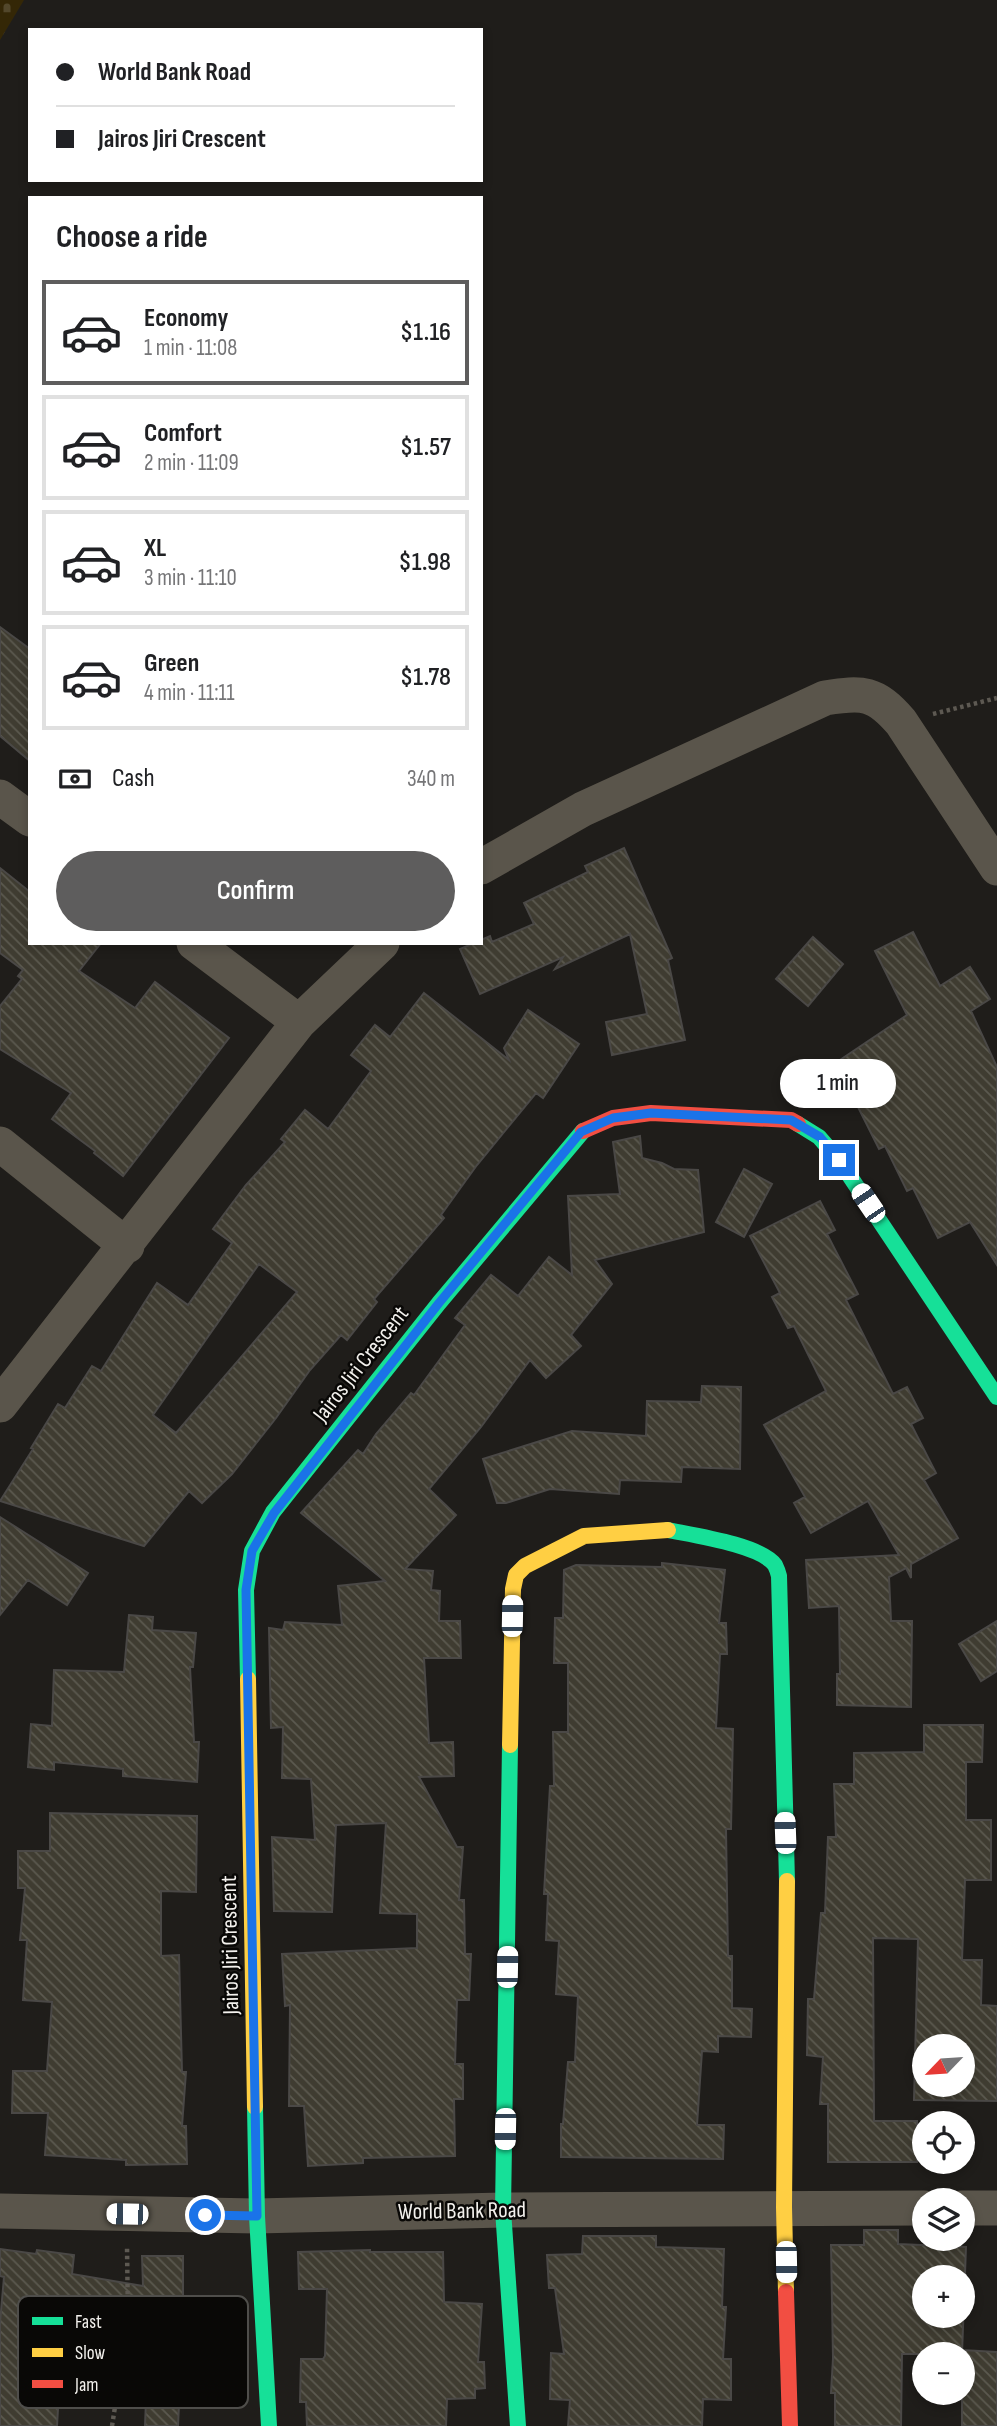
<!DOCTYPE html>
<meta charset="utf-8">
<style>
body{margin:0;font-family:"Sofia Sans Condensed",sans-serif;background:#f2f2f2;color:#202124;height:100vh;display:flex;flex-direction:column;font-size:26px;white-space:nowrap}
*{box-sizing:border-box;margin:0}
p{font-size:23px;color:#757577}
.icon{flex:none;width:38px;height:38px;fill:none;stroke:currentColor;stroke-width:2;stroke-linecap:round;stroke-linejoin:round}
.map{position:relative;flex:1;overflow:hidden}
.details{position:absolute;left:28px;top:196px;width:455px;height:749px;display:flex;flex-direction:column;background:#fff;border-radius:0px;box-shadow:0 4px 10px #0003}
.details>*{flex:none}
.top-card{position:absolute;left:28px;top:28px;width:455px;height:154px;border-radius:0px;box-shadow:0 4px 10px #0003;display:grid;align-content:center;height:154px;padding:0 28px;background:#fff}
.needle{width:46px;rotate:245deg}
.fabs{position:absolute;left:912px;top:2034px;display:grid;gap:14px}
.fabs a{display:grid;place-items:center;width:63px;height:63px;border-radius:50%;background:#fff;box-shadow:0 4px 10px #0003;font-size:35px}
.end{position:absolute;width:32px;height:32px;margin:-16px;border:9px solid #1a73e8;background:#fff;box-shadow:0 0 0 4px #fff}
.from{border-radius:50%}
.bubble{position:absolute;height:49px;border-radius:24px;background:#fff;box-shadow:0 4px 10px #0003;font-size:23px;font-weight:600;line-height:49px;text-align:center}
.car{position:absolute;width:21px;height:42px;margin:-21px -10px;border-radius:9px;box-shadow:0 0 5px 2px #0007;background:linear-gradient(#fff 24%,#345 0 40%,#fff 0 76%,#345 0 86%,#fff 0)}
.top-card b{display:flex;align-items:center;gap:24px;height:66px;font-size:26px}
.top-card b+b{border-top:2px solid #e0e0e0}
.top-card i{width:18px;height:18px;background:#202124}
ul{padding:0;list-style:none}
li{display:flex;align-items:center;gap:21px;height:105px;margin:0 14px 10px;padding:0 14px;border:4px solid #e0e0e0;border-radius:0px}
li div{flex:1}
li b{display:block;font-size:26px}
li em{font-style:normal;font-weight:600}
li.selected{border-color:#5e5d5d}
li>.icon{width:63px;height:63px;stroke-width:1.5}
h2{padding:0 28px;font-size:32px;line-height:84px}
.pay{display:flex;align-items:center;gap:18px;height:77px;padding:0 28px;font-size:26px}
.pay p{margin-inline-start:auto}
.action{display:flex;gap:14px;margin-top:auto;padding:14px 28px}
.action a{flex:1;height:80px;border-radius:42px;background:#5e5d5d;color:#fff;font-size:28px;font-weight:600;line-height:80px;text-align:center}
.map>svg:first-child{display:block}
.cemetery{fill:url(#cemetery-stones)}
.building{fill:url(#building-back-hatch);stroke:#4a4846;stroke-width:2;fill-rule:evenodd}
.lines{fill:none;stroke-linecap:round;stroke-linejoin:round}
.path{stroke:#5d5952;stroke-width:4.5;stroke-dasharray:3.5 3.5;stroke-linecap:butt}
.street{stroke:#5a554b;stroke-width:35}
.fast{stroke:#16e098;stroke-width:16}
.slow{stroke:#ffcf43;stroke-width:16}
.jam{stroke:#f24e42;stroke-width:16}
.route{stroke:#1a73e8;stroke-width:9}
.labels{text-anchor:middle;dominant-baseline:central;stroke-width:5;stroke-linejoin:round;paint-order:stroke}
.street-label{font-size:23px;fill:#f3f1ed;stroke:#090806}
.key{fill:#090806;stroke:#4f4e4b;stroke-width:2}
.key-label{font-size:19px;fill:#f3f1ed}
</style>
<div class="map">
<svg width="997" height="2426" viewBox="0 0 997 2426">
<defs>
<pattern id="cemetery-stones" width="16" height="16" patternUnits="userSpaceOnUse" patternTransform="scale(1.75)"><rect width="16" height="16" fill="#342706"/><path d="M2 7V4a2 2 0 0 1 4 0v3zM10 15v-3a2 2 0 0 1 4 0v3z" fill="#52472b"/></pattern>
<pattern id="building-back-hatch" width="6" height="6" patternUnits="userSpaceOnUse" patternTransform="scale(1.75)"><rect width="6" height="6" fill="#3f3c31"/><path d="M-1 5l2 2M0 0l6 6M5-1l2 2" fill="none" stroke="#5b594f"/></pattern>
</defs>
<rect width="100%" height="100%" fill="#1f1d1a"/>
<path class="cemetery" d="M0,0H24L0,40Z"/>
<path class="building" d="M0,627L30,649V761L0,736Z
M624,848L672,958L668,960L685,1040L612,1055L606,1022L647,1014L630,934L555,969L563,957L480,994L460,949L474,943H481V940L490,936L492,942L534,924L524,903L588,872L585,866Z
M0,868L30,892V943H101L79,971L135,1008L155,982L229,1038L123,1176L94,1153L95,1151L52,1119L71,1093L0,1049V1006L22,979L18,976L23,970L0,953Z
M913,932L940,986L970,967L990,999L971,1011L997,1067V1265L970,1222L938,1238L913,1188L907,1191L885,1146L879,1149L858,1107L831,1066L907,1015L875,951Z
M813,937L843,964L808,1006L776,979Z
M424,993L509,1060L504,1048L528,1010L579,1044L543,1098L536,1093L477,1165L441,1215L444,1218L374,1299L377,1302L347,1340L341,1335L310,1370L276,1418L232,1474L202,1503L189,1491L144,1546L0,1501L33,1449L31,1448L58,1404L65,1408L92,1366L101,1371L157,1283L188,1305L232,1243L213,1229L246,1185L285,1142L281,1139L305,1110L328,1129L371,1071L351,1055L375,1025L390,1037ZM259,1264L297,1292L176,1433L153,1415Z
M640,1136L642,1158L662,1163L674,1169L698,1170L704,1232L595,1260L612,1284L571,1335L581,1346L546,1378L530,1360L481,1427L429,1489L456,1515L405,1569L433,1571L431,1590L440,1591L439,1621H460L461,1658H424L429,1743L453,1742L454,1776L419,1777L457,1847H463L459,1900H464L465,1954H471L469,2000H457L455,2064H463V2099H454L455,2156L363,2158V2163L308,2166L304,2106H289L290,2005L285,2006L282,1954L417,1948V1914L380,1913L386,1823L336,1825L332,1912L274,1911L272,1837L315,1840L311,1779L282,1778L283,1727L271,1728L269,1628L283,1630L285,1622L342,1625L338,1586L385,1581L301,1513L358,1450L363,1454L376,1434L411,1393L414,1395L465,1325L455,1318L491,1275L518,1296L549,1257L572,1275L568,1196L620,1194L613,1142Z
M744,1169L772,1184L744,1237L716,1222Z
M820,1201L835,1230L827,1234L858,1294L846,1300L893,1394L907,1387L923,1418L911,1424L936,1473L924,1480L958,1538L911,1564V1578L906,1568L889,1577L891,1621H912L911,1707L837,1705V1674H840L839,1606L809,1608L806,1560L899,1555L868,1501L811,1533L794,1503L805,1497L764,1425L826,1391L794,1326L788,1328L772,1297L780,1293L750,1236Z
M702,1386L741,1387L740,1469L682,1467L681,1482L620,1480L619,1494L550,1489L506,1503H497L483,1459L572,1431L646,1436L647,1401L701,1402Z
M0,1517L88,1573L67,1605L28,1580L0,1615Z
M662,1563L725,1570L719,1623H726L727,1654H720L716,1728L733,1729L731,1829H726L728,1956H732V2008L752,2009L751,2037L718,2036V2052L702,2051L697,2125H724L723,2159L561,2157V2124H563L568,2062H575L578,1996L556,1994L559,1941L546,1940L548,1894H544L550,1786H554L553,1732H568V1663H554L555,1618H563L564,1570L576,1565L662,1567Z
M129,1615L153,1617L152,1630L196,1633L193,1667H190L194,1742H199L197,1782L123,1776V1769L54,1762V1770L28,1767L31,1724L52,1726L54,1670L124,1672Z
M997,1621V1671L981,1681L959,1644Z
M924,1725H983L982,1762H966V1820H991V1880H965L962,1960H982L981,2005L997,2006V2101L914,2100L918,1939L873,1938L874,2121H917V2162H828V2104H820L823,2057L807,2055L808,1999H814L821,1913H825L828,1837H836L834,1784H854V1753L924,1752ZM924,2046H962V2084H924Z
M50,1813L197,1816L196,1892L161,1891V1956L179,1955L182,2072H186L182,2126H186L187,2164L126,2165V2160L45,2155L48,2113H12L13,2071H47L52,2002L23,2000L27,1940H20L25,1888H18V1851H50Z
M864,2230H898V2244L966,2247L962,2354H902L901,2426H835V2393H831L833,2358L831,2245H864ZM924,2277H962V2315H924Z
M583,2236H656V2247L724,2249L722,2307H726L723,2359H731V2400L703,2399L702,2426H568L570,2400L550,2399L551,2353L564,2354L555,2288H549L547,2255L582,2254Z
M0,2249L36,2254L37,2250L74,2255L72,2274L143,2286L142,2256H183V2304H219L218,2344L182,2343L178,2426H145L146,2400L136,2399L139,2345L69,2334L68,2341L62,2340L57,2426H0V2323L4,2277L0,2276Z
M370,2250V2252H443L444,2302L482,2304L478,2362H484L485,2388L475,2389V2398L447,2399L446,2426H307L306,2402H300L301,2359H323L325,2356L327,2289H299L298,2252Z
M962,2350L997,2352V2426H962Z"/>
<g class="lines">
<path class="path" d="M933,714L997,698
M112,2426L128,2324L127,2246"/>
<path class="street" d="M0,797L30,819
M481,867L583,809L825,698C863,692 875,692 901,722L997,868
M299,1022L382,943
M0,1144L127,1246
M0,1405L299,1022L194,943
M962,2208H997
M0,2211L257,2216L503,2210L924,2208"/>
<path class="fast" d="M798,1124L819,1137L839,1160L997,1397
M668,1530C692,1535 761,1545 775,1565C777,1569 778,1572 779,1576L787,1881
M248,1679L246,1590L252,1551L273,1512L439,1303L583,1131
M510,1745L503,2210L518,2426
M255,2107L257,2216L269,2426"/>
<path class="slow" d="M248,1679L255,2107
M510,1745L513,1589L516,1575L525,1566L584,1536L668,1530
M786,2292L784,2207L787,1881"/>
<path class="jam" d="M583,1131L613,1118L651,1113L791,1120L798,1124
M786,2292L790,2426"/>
</g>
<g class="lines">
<path class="route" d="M205,2215L257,2216L246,1590L252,1551L274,1513L439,1303L581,1132L613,1118L651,1113L791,1120L820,1137L839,1160"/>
</g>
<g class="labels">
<g class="street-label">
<text transform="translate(361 1364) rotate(-52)">Jairos Jiri Crescent</text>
<text transform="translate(230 1945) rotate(-91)">Jairos Jiri Crescent</text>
<text transform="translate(462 2211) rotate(-1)">World Bank Road</text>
</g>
</g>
<rect x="18" y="2296" width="230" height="112" rx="10" class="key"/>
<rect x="32" y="2317" width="31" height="8" fill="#16e098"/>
<rect x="32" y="2348" width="31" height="9" fill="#ffcf43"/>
<rect x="32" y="2380" width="31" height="8" fill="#f24e42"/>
<g class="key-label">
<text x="75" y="2328">Fast</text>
<text x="75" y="2359">Slow</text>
<text x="75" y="2391">Jam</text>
</g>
</svg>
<div class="fabs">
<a><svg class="needle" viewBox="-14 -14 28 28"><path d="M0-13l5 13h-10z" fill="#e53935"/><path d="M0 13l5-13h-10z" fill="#757577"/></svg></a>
<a><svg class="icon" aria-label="locate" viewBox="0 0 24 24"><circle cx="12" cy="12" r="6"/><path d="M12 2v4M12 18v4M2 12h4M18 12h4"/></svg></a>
<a><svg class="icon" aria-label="layers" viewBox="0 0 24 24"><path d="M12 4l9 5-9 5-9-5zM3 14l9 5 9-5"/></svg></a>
<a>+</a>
<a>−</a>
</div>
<i class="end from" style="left:205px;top:2215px"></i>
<i class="end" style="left:839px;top:1160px"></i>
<div class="bubble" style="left:780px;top:1059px;width:116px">1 min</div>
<i class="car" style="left:868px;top:1203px;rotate:326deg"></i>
<i class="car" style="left:512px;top:1616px;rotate:1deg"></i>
<i class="car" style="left:785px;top:1833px;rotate:358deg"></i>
<i class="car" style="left:507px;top:1967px;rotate:1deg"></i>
<i class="car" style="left:505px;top:2129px;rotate:181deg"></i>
<i class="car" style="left:127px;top:2214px;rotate:271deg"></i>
<i class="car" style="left:786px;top:2262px;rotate:179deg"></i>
<div class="top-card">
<b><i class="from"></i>World Bank Road</b>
<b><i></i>Jairos Jiri Crescent</b>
</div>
<section class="details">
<h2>Choose a ride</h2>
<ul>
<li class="selected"><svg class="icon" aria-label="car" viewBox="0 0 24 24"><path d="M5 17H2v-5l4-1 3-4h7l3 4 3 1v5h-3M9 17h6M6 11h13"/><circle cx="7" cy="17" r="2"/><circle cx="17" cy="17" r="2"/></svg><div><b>Economy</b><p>1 min · 11:08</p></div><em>$1.16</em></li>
<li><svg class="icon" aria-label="car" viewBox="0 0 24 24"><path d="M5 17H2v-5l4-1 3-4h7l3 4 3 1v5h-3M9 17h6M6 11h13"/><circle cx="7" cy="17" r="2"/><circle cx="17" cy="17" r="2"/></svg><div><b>Comfort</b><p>2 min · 11:09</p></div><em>$1.57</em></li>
<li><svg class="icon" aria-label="car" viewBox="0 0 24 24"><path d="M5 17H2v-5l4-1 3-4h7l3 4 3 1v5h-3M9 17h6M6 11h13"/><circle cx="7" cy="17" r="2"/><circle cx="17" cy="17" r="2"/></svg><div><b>XL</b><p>3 min · 11:10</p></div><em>$1.98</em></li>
<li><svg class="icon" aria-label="car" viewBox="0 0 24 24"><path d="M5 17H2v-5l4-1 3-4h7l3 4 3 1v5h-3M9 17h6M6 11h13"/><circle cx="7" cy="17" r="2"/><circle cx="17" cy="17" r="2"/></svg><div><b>Green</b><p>4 min · 11:11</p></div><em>$1.78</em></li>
</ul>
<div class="pay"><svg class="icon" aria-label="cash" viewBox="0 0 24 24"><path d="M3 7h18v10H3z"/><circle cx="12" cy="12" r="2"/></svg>Cash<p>340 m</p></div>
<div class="action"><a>Confirm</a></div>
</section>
</div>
